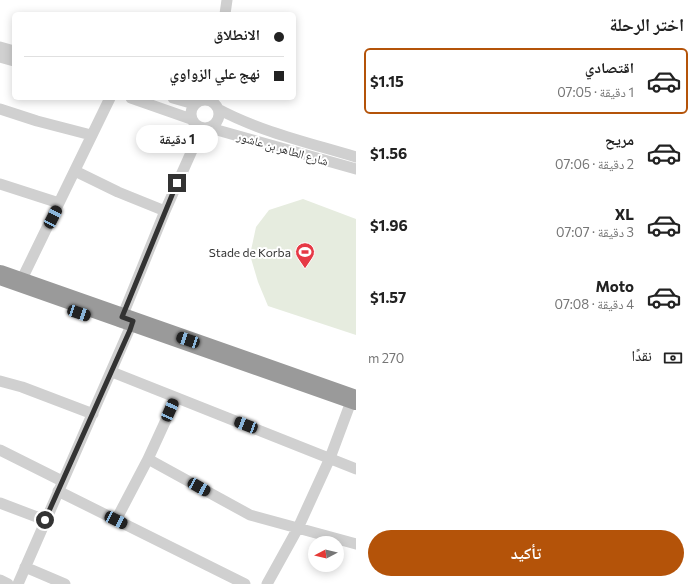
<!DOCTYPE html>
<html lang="ar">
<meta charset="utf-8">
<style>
body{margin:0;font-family:Commissioner,"Noto Naskh Arabic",sans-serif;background:#f6f6f6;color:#222;direction:rtl;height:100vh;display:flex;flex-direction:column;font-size:15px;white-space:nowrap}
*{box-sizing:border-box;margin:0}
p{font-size:13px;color:#767676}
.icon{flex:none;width:22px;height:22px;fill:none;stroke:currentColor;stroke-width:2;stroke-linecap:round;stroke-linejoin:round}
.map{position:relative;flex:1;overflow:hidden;direction:ltr}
.sheet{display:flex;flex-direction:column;background:#fff;width:340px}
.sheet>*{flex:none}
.hud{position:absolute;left:12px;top:12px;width:284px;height:88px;border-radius:6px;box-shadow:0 2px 10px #0003;direction:rtl;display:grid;align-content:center;height:88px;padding:0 12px;background:#fff}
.needle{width:26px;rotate:263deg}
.fabs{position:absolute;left:308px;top:536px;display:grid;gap:8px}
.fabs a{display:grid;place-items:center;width:36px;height:36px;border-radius:50%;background:#fff;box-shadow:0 2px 10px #0003;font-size:20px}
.end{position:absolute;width:18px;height:18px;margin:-9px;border:5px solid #333;background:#fff;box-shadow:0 0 0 2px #fff}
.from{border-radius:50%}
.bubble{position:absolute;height:28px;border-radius:14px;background:#fff;box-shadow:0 2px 10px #0003;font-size:13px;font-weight:700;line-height:28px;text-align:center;direction:rtl}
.car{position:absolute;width:12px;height:24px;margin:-12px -6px;border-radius:5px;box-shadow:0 0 3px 1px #0007;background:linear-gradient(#222 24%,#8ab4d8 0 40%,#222 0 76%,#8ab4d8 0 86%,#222 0)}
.hud b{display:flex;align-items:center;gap:14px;height:38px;font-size:15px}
.hud b+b{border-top:1px solid #e0e0e0}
.hud i{width:10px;height:10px;background:#222}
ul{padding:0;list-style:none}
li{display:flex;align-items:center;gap:12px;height:66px;margin:0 8px 6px;padding:0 4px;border:2px solid transparent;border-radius:6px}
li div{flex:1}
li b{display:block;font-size:15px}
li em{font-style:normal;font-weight:700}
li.selected{border-color:#b45309}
li>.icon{width:36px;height:36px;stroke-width:1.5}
h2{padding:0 12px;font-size:18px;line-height:48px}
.pay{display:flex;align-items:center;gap:10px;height:44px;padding:0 12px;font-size:15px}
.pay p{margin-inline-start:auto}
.action{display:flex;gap:8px;margin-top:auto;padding:8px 12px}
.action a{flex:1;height:46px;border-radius:24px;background:#b45309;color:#fff;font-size:16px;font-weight:700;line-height:46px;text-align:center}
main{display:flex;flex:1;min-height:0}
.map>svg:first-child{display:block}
.green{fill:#e6ecdf}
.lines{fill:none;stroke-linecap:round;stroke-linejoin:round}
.street{stroke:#d0d0d0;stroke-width:11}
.highway{stroke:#9a9a9a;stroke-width:20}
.route{stroke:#333;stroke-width:5}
.labels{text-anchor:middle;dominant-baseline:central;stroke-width:4;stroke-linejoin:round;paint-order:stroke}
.street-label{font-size:12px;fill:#333;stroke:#fff}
.poi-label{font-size:12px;fill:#333;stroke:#fff;text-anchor:end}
</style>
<main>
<section class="sheet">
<h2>اختر الرحلة</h2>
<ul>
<li class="selected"><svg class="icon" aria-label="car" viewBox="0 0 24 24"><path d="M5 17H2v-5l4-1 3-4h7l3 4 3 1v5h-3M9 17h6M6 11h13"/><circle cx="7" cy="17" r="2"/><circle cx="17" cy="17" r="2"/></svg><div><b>اقتصادي</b><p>1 دقيقة · 07:05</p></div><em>$1.15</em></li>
<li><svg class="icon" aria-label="car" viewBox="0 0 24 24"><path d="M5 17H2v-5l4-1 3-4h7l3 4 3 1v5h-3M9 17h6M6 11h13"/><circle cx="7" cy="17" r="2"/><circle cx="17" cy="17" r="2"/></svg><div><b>مريح</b><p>2 دقيقة · 07:06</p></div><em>$1.56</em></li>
<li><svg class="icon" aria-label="car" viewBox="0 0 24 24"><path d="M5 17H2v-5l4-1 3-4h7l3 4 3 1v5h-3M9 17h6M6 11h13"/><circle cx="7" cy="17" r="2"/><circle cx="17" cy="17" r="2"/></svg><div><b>XL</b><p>3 دقيقة · 07:07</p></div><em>$1.96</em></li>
<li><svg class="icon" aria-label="car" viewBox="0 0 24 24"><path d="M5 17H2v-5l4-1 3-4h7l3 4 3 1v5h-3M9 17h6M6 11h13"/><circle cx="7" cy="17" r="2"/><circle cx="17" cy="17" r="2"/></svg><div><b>Moto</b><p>4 دقيقة · 07:08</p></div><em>$1.57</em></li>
</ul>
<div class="pay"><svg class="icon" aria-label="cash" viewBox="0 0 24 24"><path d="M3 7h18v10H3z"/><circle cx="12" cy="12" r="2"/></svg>نقدًا<p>270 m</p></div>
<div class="action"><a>تأكيد</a></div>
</section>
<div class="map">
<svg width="356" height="584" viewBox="0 0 356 584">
<rect width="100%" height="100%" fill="#fff"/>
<path class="green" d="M303,199L356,219V335L268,306L258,282L250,255L256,227L269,210Z"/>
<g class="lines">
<path class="street" d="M225,14L227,0
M0,47L14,51
M0,57L14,61
M131,98L191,119
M173,98L194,104
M191 114a14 14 0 1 1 28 0a14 14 0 1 1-28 0Z
M0,109L37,121L91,135
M218,109C261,132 310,143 356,157
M210,128L356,169
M75,171L118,192L165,211
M0,184L59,203
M20,283L110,98
M120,322L165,211L202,128
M112,372L356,469
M0,381L22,387L93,414
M0,450L62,481
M148,459L250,515L356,544
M58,491L245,584
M0,503L45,520
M116,520L148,459L176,398
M25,567L65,584
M0,580L8,584
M18,584L133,321
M267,584L298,528L330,458L352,399"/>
<path class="highway" d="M0,275L356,400"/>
</g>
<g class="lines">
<path class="route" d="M45,520L130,330L133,321L122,317L177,183"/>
</g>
<defs>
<g id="stadium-pin" transform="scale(1)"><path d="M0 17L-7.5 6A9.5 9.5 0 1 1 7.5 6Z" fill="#e63946" stroke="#fff"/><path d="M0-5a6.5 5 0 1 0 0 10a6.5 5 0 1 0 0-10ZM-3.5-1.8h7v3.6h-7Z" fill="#fff"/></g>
</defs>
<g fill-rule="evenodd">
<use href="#stadium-pin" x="305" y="252"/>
</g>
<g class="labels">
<g class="street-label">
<text transform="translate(283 148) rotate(16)">شارع الطاهر بن عاشور</text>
</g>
<g class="poi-label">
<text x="291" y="252">Stade de Korba</text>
</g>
</g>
</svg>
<div class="fabs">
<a><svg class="needle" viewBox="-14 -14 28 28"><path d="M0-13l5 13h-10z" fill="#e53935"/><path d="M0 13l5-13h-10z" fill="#767676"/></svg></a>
</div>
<i class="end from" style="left:45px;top:520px"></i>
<i class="end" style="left:177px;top:183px"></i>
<div class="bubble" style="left:136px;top:125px;width:82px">1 دقيقة</div>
<i class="car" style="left:53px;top:217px;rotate:27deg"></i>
<i class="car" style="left:79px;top:313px;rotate:109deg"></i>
<i class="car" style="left:188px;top:340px;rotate:289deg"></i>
<i class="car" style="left:170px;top:410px;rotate:24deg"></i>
<i class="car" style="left:246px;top:425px;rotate:291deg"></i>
<i class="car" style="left:199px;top:487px;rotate:119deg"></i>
<i class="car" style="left:116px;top:520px;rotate:116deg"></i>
<div class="hud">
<b><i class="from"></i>الانطلاق</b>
<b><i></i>نهج علي الزواوي</b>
</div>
</div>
</main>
